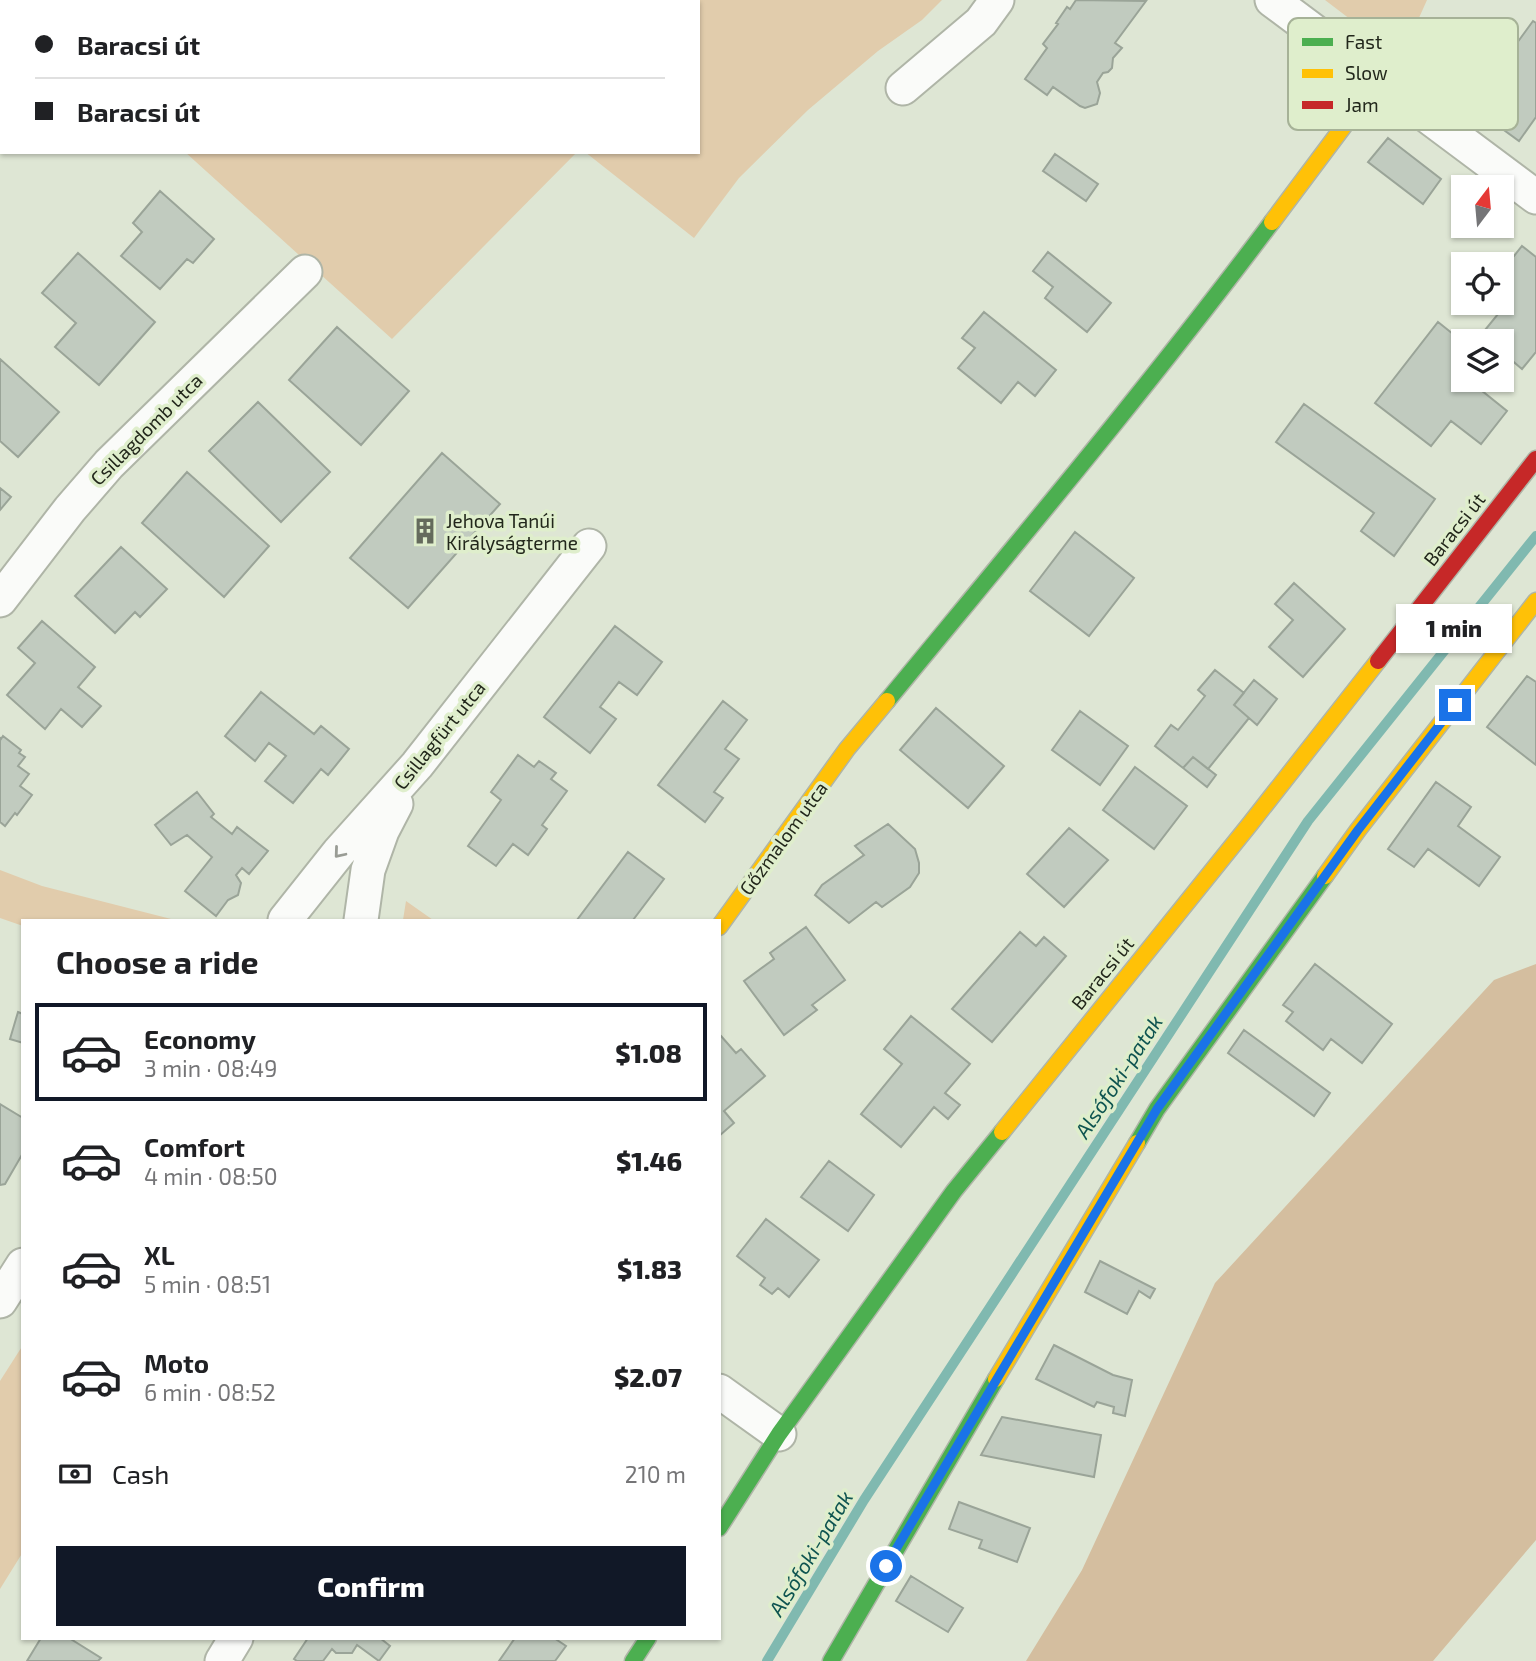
<!DOCTYPE html>
<meta charset="utf-8">
<style>
body{margin:0;font-family:"Exo 2",sans-serif;background:#f6f6f6;color:#202124;height:100vh;display:flex;flex-direction:column;font-size:26px;white-space:nowrap}
*{box-sizing:border-box;margin:0}
p{font-size:23px;color:#757577}
.icon{flex:none;width:38px;height:38px;fill:none;stroke:currentColor;stroke-width:2;stroke-linecap:round;stroke-linejoin:round}
.map{position:relative;flex:1;overflow:hidden}
.panel{position:absolute;left:21px;top:919px;width:700px;height:721px;display:flex;flex-direction:column;background:#fff;border-radius:0px;box-shadow:0 2px 5px #0004}
.panel>*{flex:none}
.banner{position:absolute;left:0px;top:0px;width:700px;height:154px;box-shadow:0 2px 5px #0004;display:grid;align-content:center;height:154px;padding:0 35px;background:#fff}
.needle{width:46px;rotate:16deg}
.controls{position:absolute;left:1451px;top:175px;display:grid;gap:14px}
.controls a{display:grid;place-items:center;width:63px;height:63px;border-radius:0px;background:#fff;box-shadow:0 2px 5px #0004;font-size:35px}
.end{position:absolute;width:32px;height:32px;margin:-16px;border:9px solid #1a73e8;background:#fff;box-shadow:0 0 0 4px #fff}
.from{border-radius:50%}
.bubble{position:absolute;height:49px;border-radius:0px;background:#fff;box-shadow:0 2px 5px #0004;font-size:23px;font-weight:800;line-height:49px;text-align:center}
.banner b{display:flex;align-items:center;gap:24px;height:66px;font-size:26px}
.banner b+b{border-top:2px solid #e0e0e0}
.banner i{width:18px;height:18px;background:#202124}
ul{padding:0;list-style:none}
li{display:flex;align-items:center;gap:21px;height:98px;margin:0 14px 10px;padding:0 21px;border:4px solid transparent;border-radius:0px}
li div{flex:1}
li b{display:block;font-size:26px}
li em{font-style:normal;font-weight:800}
li.selected{border-color:#111827}
li>.icon{width:63px;height:63px;stroke-width:1.5}
h2{padding:0 35px;font-size:32px;line-height:84px}
.pay{display:flex;align-items:center;gap:18px;height:77px;padding:0 35px;font-size:26px}
.pay p{margin-inline-start:auto}
.cta{display:flex;gap:14px;margin-top:auto;padding:14px 35px}
.cta a{flex:1;height:80px;border-radius:0px;background:#111827;color:#fff;font-size:28px;font-weight:800;line-height:80px;text-align:center}
.map>svg:first-child{display:block}
.green{fill:#e1ccac}
.forest{fill:#d4be9f}
.lines{fill:none;stroke-linecap:round;stroke-linejoin:round}
.stream{stroke:#80b9b0;stroke-width:10}
.building{fill:#c1cbbf;stroke:#9aa498;stroke-width:2}
.street-casing{stroke:#afb5a7;stroke-width:37}
.fast-casing{stroke:#afb5a7;stroke-width:19}
.slow-casing{stroke:#afb5a7;stroke-width:19}
.jam-casing{stroke:#afb5a7;stroke-width:19}
.street{stroke:#fafbf9;stroke-width:33}
.fast{stroke:#4caf50;stroke-width:16}
.slow{stroke:#ffc107;stroke-width:16}
.jam{stroke:#c62828;stroke-width:16}
.oneway{stroke:#999c95}
.route{stroke:#1a73e8;stroke-width:9}
.labels{text-anchor:middle;dominant-baseline:central;stroke-width:7;stroke-linejoin:round;paint-order:stroke}
.street-label{font-size:19px;fill:#22271b;stroke:#dfeecc}
.poi-label{font-size:19px;fill:#22271b;stroke:#dfeecc;text-anchor:start}
.water-label{font-size:21px;font-style:italic;fill:#0e5450;stroke:#dfeecc}
.key{fill:#dfeecc;stroke:#a6b297;stroke-width:2}
.key-label{font-size:19px;fill:#22271b}
</style>
<div class="map">
<svg width="1536" height="1661" viewBox="0 0 1536 1661">
<rect width="100%" height="100%" fill="#dee6d4"/>
<path class="green" d="M154,0H942L922,20L878,51L808,110L739,178L694,238L585,152H698V2H152Z
M1325,0H1427L1401,58Z
M185,152H577L392,339Z
M0,870L42,886L175,920H23V926L0,918Z
M406,901L433,920H403Z
M23,1345V1552L0,1589V1381Z"/>
<path class="forest" d="M1536,964V1540L1433,1661H1026L1082,1570L1215,1283L1494,980Z"/>
<g class="lines">
<path class="stream" d="M767,1661L864,1500L1308,821L1536,536"/>
</g>
<path class="building" d="M1076,0L1146,1L1115,43L1122,48L1113,58L1112,68L1108,72L1103,73L1097,82L1100,93L1097,104L1085,108L1080,106L1053,87L1047,95L1025,79L1047,48L1043,44L1058,24L1056,23L1067,7L1070,9Z
M1533,21L1536,23V117L1519,141L1471,106Z
M0,37L2,39V75L0,77Z
M1388,138L1441,179L1423,204L1368,162Z
M1055,154L1098,184L1086,201L1043,171Z
M160,191L214,239L193,263L187,259L160,289L121,256L142,232L133,223Z
M1522,246L1536,257V352L1522,369L1502,352V341H1488L1481,335L1503,308L1497,303H1502V271Z
M1048,252L1111,303L1087,332L1045,298L1053,287L1033,271Z
M78,253L155,322L99,385L55,347L76,323L42,293Z
M984,312L1056,370L1035,396L1018,382L1001,403L958,368L975,348L962,338Z
M1438,322L1463,342V380H1481L1476,386L1507,411L1481,444L1451,421L1431,446L1375,403Z
M337,327L409,391L361,445L289,380Z
M0,359L59,412L18,457L0,441Z
M258,402L330,472L281,522L209,451Z
M1304,404L1435,499L1394,556L1361,531L1374,513L1276,442Z
M442,453L500,504L408,608L350,558Z
M187,472L269,546L224,597L142,523Z
M0,488L11,497L0,510Z
M1075,532L1134,578L1089,636L1030,591Z
M121,547L167,589L140,617L135,612L115,633L75,596Z
M1294,583L1345,629L1303,677L1269,647L1293,620L1275,604Z
M42,621L95,667L78,687L101,706L82,727L61,709L45,729L7,695L35,663L18,648Z
M615,626L662,662L637,695L619,682L600,707L616,719L590,753L544,717Z
M1215,670L1244,693L1234,705L1249,718L1208,769L1193,757L1183,768L1155,746L1171,725L1178,730L1205,696L1198,690Z
M1527,676L1536,682V765L1487,727Z
M1254,680L1277,699L1257,725L1234,705Z
M261,692L314,734L321,726L349,749L328,775L321,769L293,803L265,781L286,756L269,743L255,761L225,736Z
M723,701L747,720L725,749L739,759L714,792L723,798L705,822L658,785Z
M936,708L1004,766L968,808L900,750Z
M1080,711L1128,746L1100,785L1052,750Z
M3,736L21,750L19,753L25,757L18,766L29,774L20,786L32,795L17,815L15,813L5,826L0,822V738L1,739Z
M518,755L534,767L539,761L556,773L551,779L567,791L542,825L547,829L528,855L513,844L496,866L468,846L501,800L491,792Z
M1193,757L1216,775L1207,787L1183,768Z
M1135,767L1187,806L1154,849L1103,810Z
M1436,782L1471,807L1458,826L1500,857L1479,886L1428,849L1414,867L1388,849Z
M197,792L214,814L211,817L232,834L237,827L268,851L249,874L242,868L236,875L241,883L238,895L228,900L216,916L185,891L212,857L187,835L171,845L155,825Z
M888,824L915,849L919,863V873L910,887L882,907L876,902L849,923L815,895L822,885L864,855L855,846Z
M1069,828L1108,860L1064,907L1027,874Z
M628,852L664,879L633,920H577Z
M806,927L845,980L812,1005L817,1010L784,1035L744,981L774,959L770,953Z
M1020,932L1036,946L1044,937L1066,956L992,1042L952,1009Z
M1315,964L1392,1024L1362,1063L1331,1039L1323,1050L1286,1021L1293,1012L1283,1005Z
M18,1012L23,1014V1043L10,1039Z
M911,1016L970,1064L945,1093L960,1105L948,1119L934,1107L901,1147L861,1114L902,1064L884,1049Z
M1244,1030L1330,1093L1314,1116L1228,1053Z
M721,1036L736,1053L741,1049L765,1076L724,1111L734,1123L719,1136V1037Z
M0,1104L23,1118V1153L5,1184L0,1185Z
M829,1161L874,1195L848,1231L801,1197Z
M766,1219L819,1260L789,1297L778,1288L772,1294L760,1285L765,1278L737,1256Z
M1100,1261L1155,1289L1150,1298L1139,1291L1127,1314L1085,1292Z
M1054,1345L1113,1375L1132,1380L1125,1416L1113,1413L1114,1407L1097,1402L1094,1407L1036,1379Z
M1002,1417L1101,1435L1094,1477L981,1455Z
M959,1502L1030,1528L1017,1562L979,1548L982,1540L949,1529Z
M911,1576L963,1608L948,1632L896,1601Z
M41,1638H69L101,1658L98,1661H27Z
M308,1638H380L390,1646L379,1661L357,1645L352,1653H336L332,1649L323,1661H297L294,1659Z
M515,1638H554L566,1646L555,1661H499Z"/>
<g class="lines">
<g class="street-casing">
<path id="street" d="M1272,0L1536,197
M903,88L981,22L997,0
M0,600L70,509L109,464L305,272
M285,920L339,852L417,765L589,546
M361,920L368,870L382,831L396,804
M0,1301L23,1265
M719,1391L779,1434
M222,1661L236,1638"/>
</g>
<g class="fast-casing">
<path id="fast" d="M887,701C1017,543 1149,386 1272,222
M1137,1143L1157,1109L1325,876
M719,1528L779,1434L954,1191L1002,1132
M633,1661L648,1638
M831,1661L996,1379"/>
</g>
<g class="slow-casing">
<path id="slow" d="M1272,222L1379,79
M1325,876L1358,830L1536,601
M719,927L847,749L887,701
M1002,1132L1250,824L1378,661
M996,1379L1137,1143"/>
</g>
<g class="jam-casing">
<path id="jam" d="M1378,661L1536,459"/>
</g>
<use href="#street" class="street"/>
<use href="#fast" class="fast"/>
<use href="#slow" class="slow"/>
<use href="#jam" class="jam"/>
</g>
<defs><path id="oneway-chevron" d="M-2-3.5L2.5 0L-2 3.5" fill="none" stroke-width="1.6" stroke-linecap="round" stroke-linejoin="round" transform="scale(1.75)"/></defs>
<use class="oneway" href="#oneway-chevron" transform="translate(339 853) rotate(130)"/>
<g class="lines">
<path class="route" d="M886,1566L1157,1109L1358,830L1455,705"/>
</g>
<defs>
<g id="building-bare" transform="scale(2.1)"><path d="M-4-6H4V6H1V3H-1V6H-4ZM-2.5-4.3h1.7v1.8h-1.7ZM.8-4.3h1.7v1.8H.8ZM-2.5-1h1.7V.8h-1.7ZM.8-1h1.7V.8H.8Z" fill="#646a5c" stroke="#dfeecc" stroke-width="2.5" paint-order="stroke"/></g>
</defs>
<g fill-rule="evenodd">
<use href="#building-bare" x="425" y="531"/>
</g>
<g class="labels">
<g class="street-label">
<text transform="translate(146 429) rotate(-45)">Csillagdomb utca</text>
<text transform="translate(1454 529) rotate(-52)">Baracsi út</text>
<text transform="translate(439 735) rotate(-51)">Csillagfürt utca</text>
<text transform="translate(783 838) rotate(-54)">Gőzmalom utca</text>
<text transform="translate(1102 973) rotate(-51)">Baracsi út</text>
</g>
<g class="poi-label">
<text x="446" y="520">Jehova Tanúi<tspan x="446" dy="22">Királyságterme</tspan></text>
</g>
<g class="water-label">
<text transform="translate(1118 1076) rotate(-57)">Alsófoki-patak</text>
<text transform="translate(810 1553) rotate(-59)">Alsófoki-patak</text>
</g>
</g>
<rect x="1288" y="18" width="230" height="112" rx="10" class="key"/>
<rect x="1302" y="38" width="31" height="8" fill="#4caf50"/>
<rect x="1302" y="69" width="31" height="9" fill="#ffc107"/>
<rect x="1302" y="101" width="31" height="8" fill="#c62828"/>
<g class="key-label">
<text x="1345" y="49">Fast</text>
<text x="1345" y="80">Slow</text>
<text x="1345" y="112">Jam</text>
</g>
</svg>
<div class="controls">
<a><svg class="needle" viewBox="-14 -14 28 28"><path d="M0-13l5 13h-10z" fill="#e53935"/><path d="M0 13l5-13h-10z" fill="#757577"/></svg></a>
<a><svg class="icon" aria-label="locate" viewBox="0 0 24 24"><circle cx="12" cy="12" r="6"/><path d="M12 2v4M12 18v4M2 12h4M18 12h4"/></svg></a>
<a><svg class="icon" aria-label="layers" viewBox="0 0 24 24"><path d="M12 4l9 5-9 5-9-5zM3 14l9 5 9-5"/></svg></a>
</div>
<i class="end from" style="left:886px;top:1566px"></i>
<i class="end" style="left:1455px;top:705px"></i>
<div class="bubble" style="left:1396px;top:604px;width:116px">1 min</div>
<div class="banner">
<b><i class="from"></i>Baracsi út</b>
<b><i></i>Baracsi út</b>
</div>
<section class="panel">
<h2>Choose a ride</h2>
<ul>
<li class="selected"><svg class="icon" aria-label="car" viewBox="0 0 24 24"><path d="M5 17H2v-5l4-1 3-4h7l3 4 3 1v5h-3M9 17h6M6 11h13"/><circle cx="7" cy="17" r="2"/><circle cx="17" cy="17" r="2"/></svg><div><b>Economy</b><p>3 min · 08:49</p></div><em>$1.08</em></li>
<li><svg class="icon" aria-label="car" viewBox="0 0 24 24"><path d="M5 17H2v-5l4-1 3-4h7l3 4 3 1v5h-3M9 17h6M6 11h13"/><circle cx="7" cy="17" r="2"/><circle cx="17" cy="17" r="2"/></svg><div><b>Comfort</b><p>4 min · 08:50</p></div><em>$1.46</em></li>
<li><svg class="icon" aria-label="car" viewBox="0 0 24 24"><path d="M5 17H2v-5l4-1 3-4h7l3 4 3 1v5h-3M9 17h6M6 11h13"/><circle cx="7" cy="17" r="2"/><circle cx="17" cy="17" r="2"/></svg><div><b>XL</b><p>5 min · 08:51</p></div><em>$1.83</em></li>
<li><svg class="icon" aria-label="car" viewBox="0 0 24 24"><path d="M5 17H2v-5l4-1 3-4h7l3 4 3 1v5h-3M9 17h6M6 11h13"/><circle cx="7" cy="17" r="2"/><circle cx="17" cy="17" r="2"/></svg><div><b>Moto</b><p>6 min · 08:52</p></div><em>$2.07</em></li>
</ul>
<div class="pay"><svg class="icon" aria-label="cash" viewBox="0 0 24 24"><path d="M3 7h18v10H3z"/><circle cx="12" cy="12" r="2"/></svg>Cash<p>210 m</p></div>
<div class="cta"><a>Confirm</a></div>
</section>
</div>
